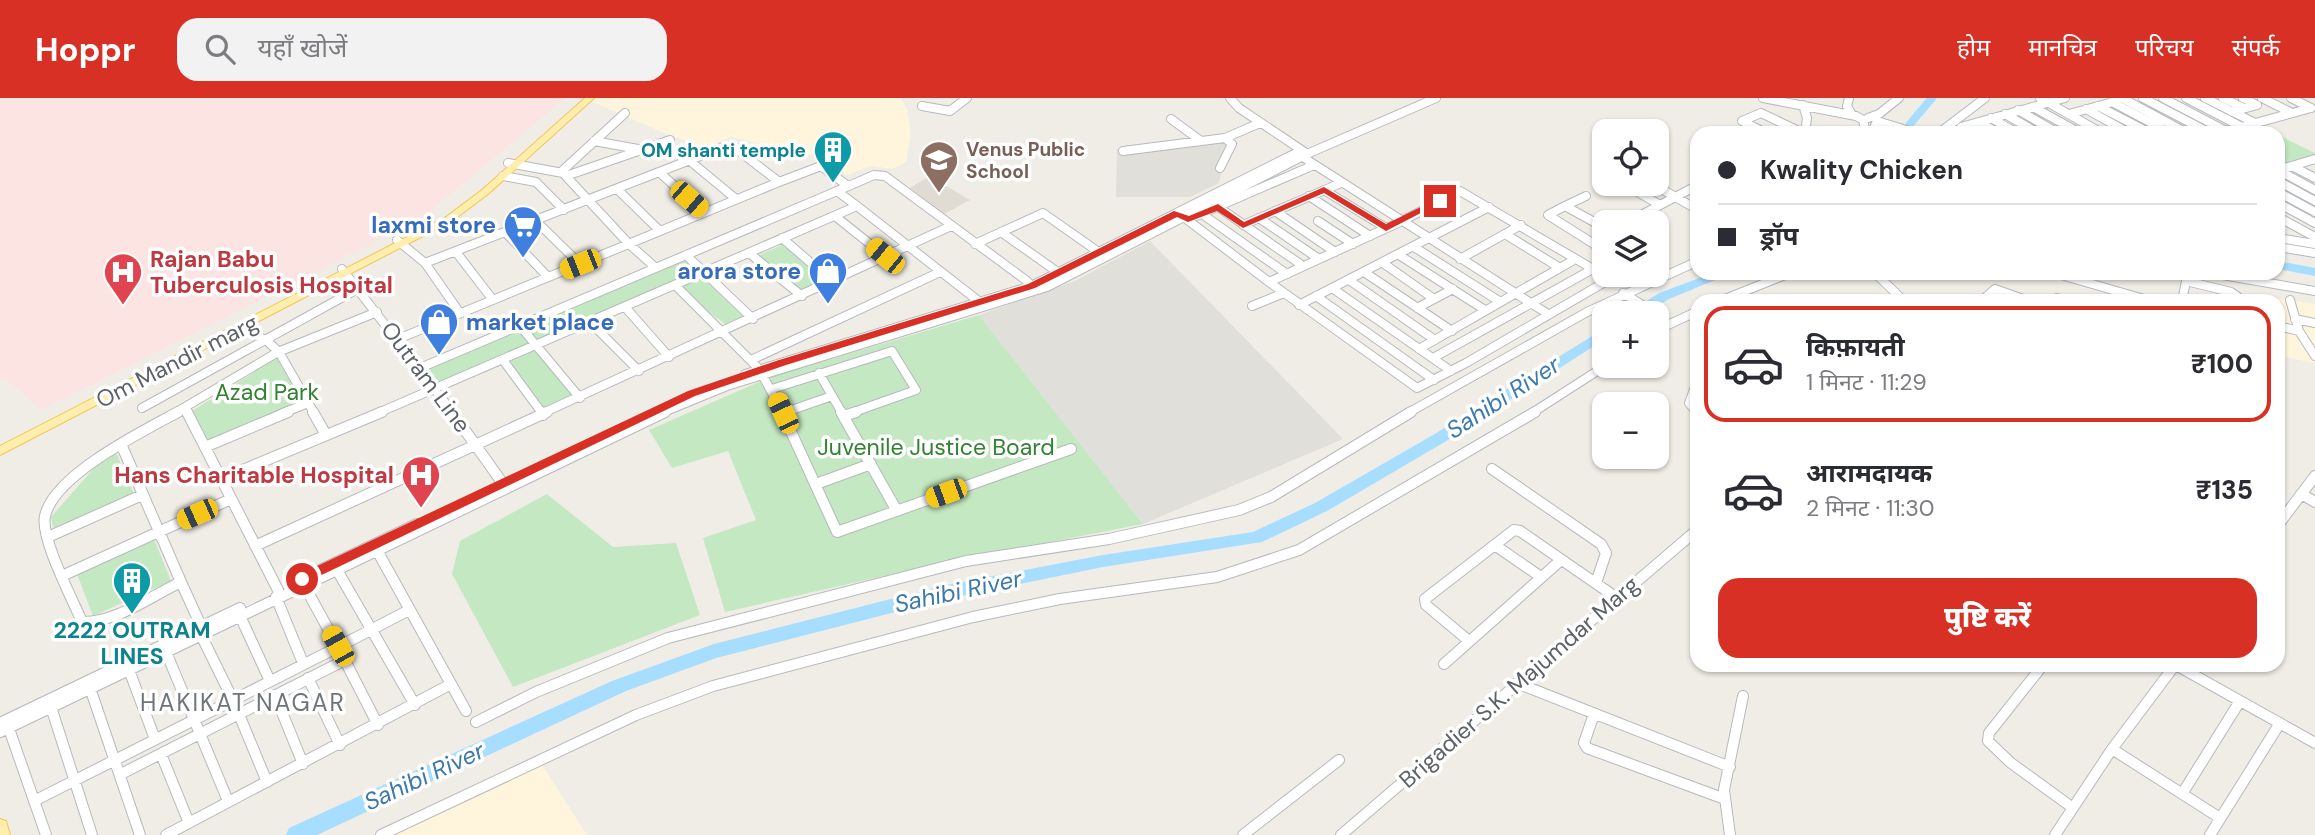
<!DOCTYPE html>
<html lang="hi">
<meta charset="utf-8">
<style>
body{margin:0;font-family:"DM Sans","Noto Sans Devanagari",sans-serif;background:#f2f2f3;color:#2b2b33;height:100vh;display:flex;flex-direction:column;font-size:26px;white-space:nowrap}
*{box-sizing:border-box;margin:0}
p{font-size:23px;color:#7c7c81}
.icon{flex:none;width:38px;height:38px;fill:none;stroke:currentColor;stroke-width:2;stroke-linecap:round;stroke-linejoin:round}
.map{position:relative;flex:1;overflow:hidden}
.details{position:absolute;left:1690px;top:196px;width:595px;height:378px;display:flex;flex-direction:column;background:#fff;border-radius:21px;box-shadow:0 2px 5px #0004}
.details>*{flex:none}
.top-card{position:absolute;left:1690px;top:28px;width:595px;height:154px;border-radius:21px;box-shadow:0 2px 5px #0004;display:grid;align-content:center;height:154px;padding:0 28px;background:#fff}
.buttons{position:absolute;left:1592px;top:21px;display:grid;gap:14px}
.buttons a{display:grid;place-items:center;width:77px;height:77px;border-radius:14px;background:#fff;box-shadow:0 2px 5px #0004;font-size:35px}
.end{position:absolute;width:32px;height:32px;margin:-16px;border:9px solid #d93025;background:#fff;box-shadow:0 0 0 4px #fff}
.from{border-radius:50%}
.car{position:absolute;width:21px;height:42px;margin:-21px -10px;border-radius:9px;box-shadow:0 0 5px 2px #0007;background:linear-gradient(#f5c518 24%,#345 0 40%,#f5c518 0 76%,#345 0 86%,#f5c518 0)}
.top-card b{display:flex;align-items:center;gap:24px;height:66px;font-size:26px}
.top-card b+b{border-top:2px solid #e1e1e2}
.top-card i{width:18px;height:18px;background:#2b2b33}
ul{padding:12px 0 0;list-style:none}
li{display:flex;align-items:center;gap:21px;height:116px;margin:0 14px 10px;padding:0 14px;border:4px solid transparent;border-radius:21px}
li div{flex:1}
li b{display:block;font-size:26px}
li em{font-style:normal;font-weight:800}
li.selected{border-color:#d93025}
li>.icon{width:63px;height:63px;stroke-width:1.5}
.action{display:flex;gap:14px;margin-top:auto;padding:14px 28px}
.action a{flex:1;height:80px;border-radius:21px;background:#d93025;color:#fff;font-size:28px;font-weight:800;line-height:80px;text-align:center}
header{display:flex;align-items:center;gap:42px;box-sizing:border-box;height:98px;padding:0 35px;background:#d93025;color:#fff}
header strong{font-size:33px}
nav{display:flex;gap:38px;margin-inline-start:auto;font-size:24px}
.search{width:490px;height:63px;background:#f2f2f3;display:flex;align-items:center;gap:18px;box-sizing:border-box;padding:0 24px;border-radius:21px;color:#7c7c81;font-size:26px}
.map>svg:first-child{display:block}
.commercial{fill:#fff5dc}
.industrial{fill:#e1dfda}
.education{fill:#e0dcd4}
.medical{fill:#fce4e3}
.green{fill:#c4e8c2}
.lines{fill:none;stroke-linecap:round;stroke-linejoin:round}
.canal{stroke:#a7ddff;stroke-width:8}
.river{fill:#a7ddff;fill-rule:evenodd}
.minor-far1-casing{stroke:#b6b9bd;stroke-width:10}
.minor-casing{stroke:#b6b9bd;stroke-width:12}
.major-casing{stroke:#f6c359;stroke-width:2}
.minor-far1{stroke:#fff;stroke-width:8}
.minor{stroke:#fff;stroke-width:10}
.major{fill:#ffeeac;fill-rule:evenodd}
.route{fill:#d93025}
.labels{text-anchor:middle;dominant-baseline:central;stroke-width:7;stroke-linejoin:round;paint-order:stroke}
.far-education-label{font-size:19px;font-weight:bold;fill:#785e54;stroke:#fff;text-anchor:start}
.far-culture-label{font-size:19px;font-weight:bold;fill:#0d838f;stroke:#fff;text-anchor:end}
.shop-label{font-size:23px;font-weight:bold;fill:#366cbe;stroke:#fff;text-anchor:end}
.health-label{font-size:23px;font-weight:bold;fill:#be3a42;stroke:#fff;text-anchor:start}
.street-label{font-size:23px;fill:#5d6267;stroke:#fff}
.park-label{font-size:23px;fill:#318231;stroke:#fff}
.culture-label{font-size:23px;font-weight:bold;fill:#0d838f;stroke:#fff}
.water-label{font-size:24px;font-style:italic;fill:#3c79ad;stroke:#fff}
.neighbourhood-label{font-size:24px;letter-spacing:2px;fill:#6e7479;stroke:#fff}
</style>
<header>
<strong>Hoppr</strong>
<div class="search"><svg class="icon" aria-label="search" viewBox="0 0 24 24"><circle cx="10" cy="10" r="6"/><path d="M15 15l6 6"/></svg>यहाँ खोजें</div>
<nav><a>होम</a><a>मानचित्र</a><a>परिचय</a><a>संपर्क</a></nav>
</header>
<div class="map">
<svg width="2315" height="737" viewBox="0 0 2315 737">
<rect width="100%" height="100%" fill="#f0ede6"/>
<path class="commercial" d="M584,0H901L907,12L911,35L906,64L892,71L872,68L846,77L823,60L731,39L705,49L666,36Z
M2255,197L2315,206V265L2279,258L2278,203H2255Z
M542,667L587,737H394Z"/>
<path class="industrial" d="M1228,43L1219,85L1190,99H1116L1117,51Z
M1150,143L1343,341L1143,426L979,217L1075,183Z"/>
<path class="education" d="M930,78L970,102L944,116L910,90Z"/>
<path class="medical" d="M0,0H566L422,120L41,312L6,281L0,283Z"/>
<path class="green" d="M2278,37L2315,55V57L2279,67Z
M789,144L833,184L805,196L757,158Z
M685,159L700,176L538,247L523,228Z
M708,177L748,216L725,226L678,190Z
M979,217L1143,426L937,466L725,514L703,440L756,422L728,353L672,370L649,332L768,280Z
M518,229L532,248L438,290L423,270Z
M533,249L579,300L543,316L505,262Z
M277,260L303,305L208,344L192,313Z
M116,354L134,396L54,432L51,419L94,370Z
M547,396L613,449L676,445L700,517L513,589L452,476L460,443Z
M154,441L171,483L93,518L77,476Z"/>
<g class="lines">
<path class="canal" d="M1907,35L1910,26L1932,0"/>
<path class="river" d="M2278,163L2315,170V178L2278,171Z
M1713,175H1732L1669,201L1645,215H1628L1659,195Z
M1605,230V241L1443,345L1327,413L1262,444L1103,469L942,502L716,560L626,593L317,737H286L289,730L612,583L714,546L942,488L1103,457L1253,434L1315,405L1433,337Z"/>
<g class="minor-far1-casing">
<path id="minor-far1" d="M1230,0L1239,10L1306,55
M1763,0L1856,18L1863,22L1866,35
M1849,0L1847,8L1852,17
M2040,0L2102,35
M2143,0L2210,35
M2163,0L2226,33
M2186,0L2242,29
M2205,0L2255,25
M2223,0L2244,10
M2243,0L2257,7
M2262,0L2292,15
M2291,0L2311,10
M2124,1L2187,35
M2112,4L2161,30L2147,34
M1803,7L1807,20L1805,35
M922,8L950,13L967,0
M2098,8L2150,35
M2033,9L2080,35
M2086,11L2129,35
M2018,12L2058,35
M2232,14L2257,7
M2005,16L2038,35
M2069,16L2117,3
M1868,20L1879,16L1899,0
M1991,20L2017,35
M1171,21L1201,43
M1979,24L1998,35
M1766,35L1742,23L1761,15L1803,35
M1872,35L1877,23L1916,35
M1939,35L1985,0
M1969,35L1961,29L2065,0
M2219,35L2311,10
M594,43L638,51
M1123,53L1225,40L1260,25
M1298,56L1548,216
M690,63L736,101
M508,65L563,75L629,146L656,170
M2292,68L2315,80
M1220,70L1232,46L1225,40
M2278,72L2315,92
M2278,72L2315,61
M561,74L625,15
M660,75L704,114
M503,78L536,84L564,112
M566,78L670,42
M2278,83L2315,103
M779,84L821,68L848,88
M1624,86L1660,107
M1653,86L1698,112
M617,91L659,132
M1324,92L1386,130
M1460,93L1610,181L1466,265L1417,290L1269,184L1400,124Z
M2278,94L2315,114
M1309,98L1370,138
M1586,98L1565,108L1605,130
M2278,105L2315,125
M1214,106L1303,168
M857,108L837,93L874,77L885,78L1027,183L1035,192
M1565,108L1548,117L1605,153
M1275,113L1335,154
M1202,116L1287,176
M1181,117L1269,184
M835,118L885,158
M1196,118L1314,67
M2278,119L2315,139
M1259,120L1319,161
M536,123L580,166
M1318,123L1353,146
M1628,124L1698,87
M1243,127L1341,85
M1001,134L1059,175
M506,135L548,179
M1505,136L1560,170
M782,140L833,184
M2278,140L2315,146
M397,142L425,165L460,215
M975,146L1043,115L1100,155
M1414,149L1499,203
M2278,149L2315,155
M456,154L493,202
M749,155L802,198
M686,157L753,221
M1399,157L1485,212
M1460,161L1521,127
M1383,165L1434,201
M342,171L453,315
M1364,174L1452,233
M2211,175L2315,193
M1877,177L1904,203
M2061,177L2151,203
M1349,182L1435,242
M675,187L759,271L783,315
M1332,190L1451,273
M1623,195L1655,215
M1316,198L1434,282
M2290,202L2299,233L2315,258
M1720,203L1790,175
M1981,203L1995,191L2029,203
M2051,203L2057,200L2070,203
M2182,203L2186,183L2231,194L2237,198V203
M1299,207L1489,109
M1252,208L1284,195
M625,209L669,259
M1417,210L1453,191
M2295,221L2315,225
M590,224L639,273
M520,228L580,300
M2278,228L2299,233
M241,230L266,242L279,254L314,315
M1657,232L1698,213
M398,241L779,84L734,49L726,48L425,165
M1419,251L1572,163
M1433,260L1591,172
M503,262L542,315
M751,262L940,174
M420,270L837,93
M819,275L842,315
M745,276L1031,188L1294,56
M772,291L892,253L916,292L851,315
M142,310L359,190
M185,310L188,315
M175,315L278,254L377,214
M283,315L308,305
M378,315L857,108L981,205
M543,315L951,128
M661,315L727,288L1047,189L1307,56L1436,0
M783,315L832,298
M1408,315L1587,214L1698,163
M1532,315L1605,268
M1697,315L1689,305L1698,281"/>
</g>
<g class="minor-casing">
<path id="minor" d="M187,314L278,492
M313,314L326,337
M452,314L506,390
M541,314L543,317
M782,314L837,434L1071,351
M841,314L897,413
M1696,314L1698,317
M783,315L787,314
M844,318L856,314
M121,346L181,484C151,498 116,525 82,524C73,502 40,440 45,418C54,377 143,333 178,314
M205,349L288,314
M1492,371L1601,446L1606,455L1596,485
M221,381L382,314
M816,386L871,366
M2301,396L2315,404
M2278,427L2315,378
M48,439L142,397
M374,447L466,613
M255,448L547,314
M1496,448L1541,479
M337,472L415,607
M316,474L417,426
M64,477L231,401
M181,484L201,528
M304,487L338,549L409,512
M276,499L303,565
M240,518L270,583
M201,537L233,602L267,684
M1469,543L1426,507L1425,501L1514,432L1520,433L1617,500
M166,554L228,703
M1444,566L1561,462
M2043,567L1989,635L1988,643L2011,665L2073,710
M2176,567L2315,645
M129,572L155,641
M308,580L340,647
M1517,585L1730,669
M90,590L140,737
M275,597L303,666
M51,609L92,737
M1594,616L1584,645L1587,650L1725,701
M476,624L536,594L668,540L966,463L1109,441L1239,412L1271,399L1411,314
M0,625L240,510
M7,625L46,737
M0,634L665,314
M2112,651L2220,720
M161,656L189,725
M121,676L345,562
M2182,696L2240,603
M34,703L338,549L378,627
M166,737L451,586
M381,737L636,617L713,588L973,519L1060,501L1217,479L1299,452L1535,314
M1243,737L1339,662
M1341,737L1698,431
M1730,737L1724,692L1743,598
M2055,737L2112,651L2175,567
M2210,737L2280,625"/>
</g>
<g class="major-casing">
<path id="major" d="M585,0H594L488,96L452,123L0,357V348L446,119L482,92Z
M0,721L6,723L10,737H0Z"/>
</g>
<use href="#minor-far1" class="minor-far1"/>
<use href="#minor" class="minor"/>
<use href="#major" class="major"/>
</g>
<path class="route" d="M1324,89L1386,126L1437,101L1444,103L1386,133L1324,95L1243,130L1217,113L1188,124L1177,119L1035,190L786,267L695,298L307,484L302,485L296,481L298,477L688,293L779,262L1028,186L1174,113L1189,118L1218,106L1244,124Z"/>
<defs>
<g id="building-pin" transform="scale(2.0125)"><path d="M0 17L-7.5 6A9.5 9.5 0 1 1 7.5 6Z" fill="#0f9aa8" stroke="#fff"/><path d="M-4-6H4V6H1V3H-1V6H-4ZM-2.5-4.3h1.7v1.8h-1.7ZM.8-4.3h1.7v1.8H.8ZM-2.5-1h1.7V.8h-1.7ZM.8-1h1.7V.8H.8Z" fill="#fff"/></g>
<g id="school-pin" transform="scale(2.0125)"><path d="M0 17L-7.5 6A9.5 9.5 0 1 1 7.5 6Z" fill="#8d6e63" stroke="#fff"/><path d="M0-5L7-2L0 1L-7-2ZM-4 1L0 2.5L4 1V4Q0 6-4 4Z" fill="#fff"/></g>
<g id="supermarket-pin" transform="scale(2.0125)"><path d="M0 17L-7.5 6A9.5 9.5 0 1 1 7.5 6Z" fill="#3f7fe0" stroke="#fff"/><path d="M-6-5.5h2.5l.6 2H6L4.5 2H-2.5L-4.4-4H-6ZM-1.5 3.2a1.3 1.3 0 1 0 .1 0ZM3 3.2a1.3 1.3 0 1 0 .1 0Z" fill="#fff"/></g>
<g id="shop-pin" transform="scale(2.0125)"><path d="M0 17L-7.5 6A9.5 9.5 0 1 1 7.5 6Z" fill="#3f7fe0" stroke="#fff"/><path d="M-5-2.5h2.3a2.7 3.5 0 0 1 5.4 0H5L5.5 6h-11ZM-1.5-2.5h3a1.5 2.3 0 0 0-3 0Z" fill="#fff"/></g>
<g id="hospital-pin" transform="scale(2.0125)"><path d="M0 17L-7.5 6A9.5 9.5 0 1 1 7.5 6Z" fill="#e0444e" stroke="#fff"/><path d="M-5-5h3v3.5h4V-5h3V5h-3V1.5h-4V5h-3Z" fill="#fff"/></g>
</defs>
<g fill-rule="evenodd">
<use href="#building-pin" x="833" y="52"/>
<use href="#school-pin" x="939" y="62"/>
<use href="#supermarket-pin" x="523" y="127"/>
<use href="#shop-pin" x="828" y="173"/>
<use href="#hospital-pin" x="123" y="174"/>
<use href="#shop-pin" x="439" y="224"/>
<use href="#hospital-pin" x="421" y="377"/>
<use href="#building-pin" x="132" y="483"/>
</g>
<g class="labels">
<g class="far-education-label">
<text x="966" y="51">Venus Public<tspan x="966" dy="22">School</tspan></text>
</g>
<g class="far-culture-label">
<text x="806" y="52">OM shanti temple</text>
</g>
<g class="shop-label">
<text x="496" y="127">laxmi store</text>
<text x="801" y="173">arora store</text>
<text x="466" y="224" text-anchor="start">market place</text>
</g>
<g class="health-label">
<text x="150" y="161">Rajan Babu<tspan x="150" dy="26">Tuberculosis Hospital</tspan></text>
<text x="394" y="377" text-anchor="end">Hans Charitable Hospital</text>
</g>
<g class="street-label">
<text transform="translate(177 263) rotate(-27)">Om Mandir marg</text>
<text transform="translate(426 279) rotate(53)">Outram Line</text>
<text transform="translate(1519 584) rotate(-41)">Brigadier S.K. Majumdar Marg</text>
</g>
<g class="park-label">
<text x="267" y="294">Azad Park</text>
<text x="936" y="349">Juvenile Justice Board</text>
</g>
<g class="culture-label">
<text x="132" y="532">2222 OUTRAM<tspan x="132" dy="26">LINES</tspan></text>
</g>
<g class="water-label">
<text transform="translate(1503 299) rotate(-33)">Sahibi River</text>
<text transform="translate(958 493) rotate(-12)">Sahibi River</text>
<text transform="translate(424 678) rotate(-25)">Sahibi River</text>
</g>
<g class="neighbourhood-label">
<text x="243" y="604">HAKIKAT NAGAR</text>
</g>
</g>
</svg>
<div class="buttons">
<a><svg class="icon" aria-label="locate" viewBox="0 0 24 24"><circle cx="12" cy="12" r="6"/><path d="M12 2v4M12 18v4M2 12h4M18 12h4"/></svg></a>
<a><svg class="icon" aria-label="layers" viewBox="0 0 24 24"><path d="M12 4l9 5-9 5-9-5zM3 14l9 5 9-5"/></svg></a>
<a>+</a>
<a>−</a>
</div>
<i class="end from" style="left:302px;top:481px"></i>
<i class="end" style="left:1440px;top:103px"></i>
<i class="car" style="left:689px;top:101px;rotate:131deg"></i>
<i class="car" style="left:885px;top:158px;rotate:309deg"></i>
<i class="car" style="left:580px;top:166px;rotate:248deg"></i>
<i class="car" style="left:783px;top:315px;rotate:335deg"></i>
<i class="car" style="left:946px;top:395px;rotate:250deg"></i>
<i class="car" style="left:197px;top:416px;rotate:246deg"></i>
<i class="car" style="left:338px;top:548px;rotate:331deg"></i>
<div class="top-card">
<b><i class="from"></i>Kwality Chicken</b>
<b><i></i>ड्रॉप</b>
</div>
<section class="details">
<ul>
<li class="selected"><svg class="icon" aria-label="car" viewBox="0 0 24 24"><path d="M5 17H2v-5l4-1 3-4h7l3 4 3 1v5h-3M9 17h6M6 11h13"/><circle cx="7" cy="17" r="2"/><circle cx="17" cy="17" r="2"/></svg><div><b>किफ़ायती</b><p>1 मिनट · 11:29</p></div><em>₹100</em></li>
<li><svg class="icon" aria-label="car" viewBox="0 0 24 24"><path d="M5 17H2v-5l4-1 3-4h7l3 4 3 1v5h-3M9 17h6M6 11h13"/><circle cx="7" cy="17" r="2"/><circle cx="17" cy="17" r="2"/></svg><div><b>आरामदायक</b><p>2 मिनट · 11:30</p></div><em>₹135</em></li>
</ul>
<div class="action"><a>पुष्टि करें</a></div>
</section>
</div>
